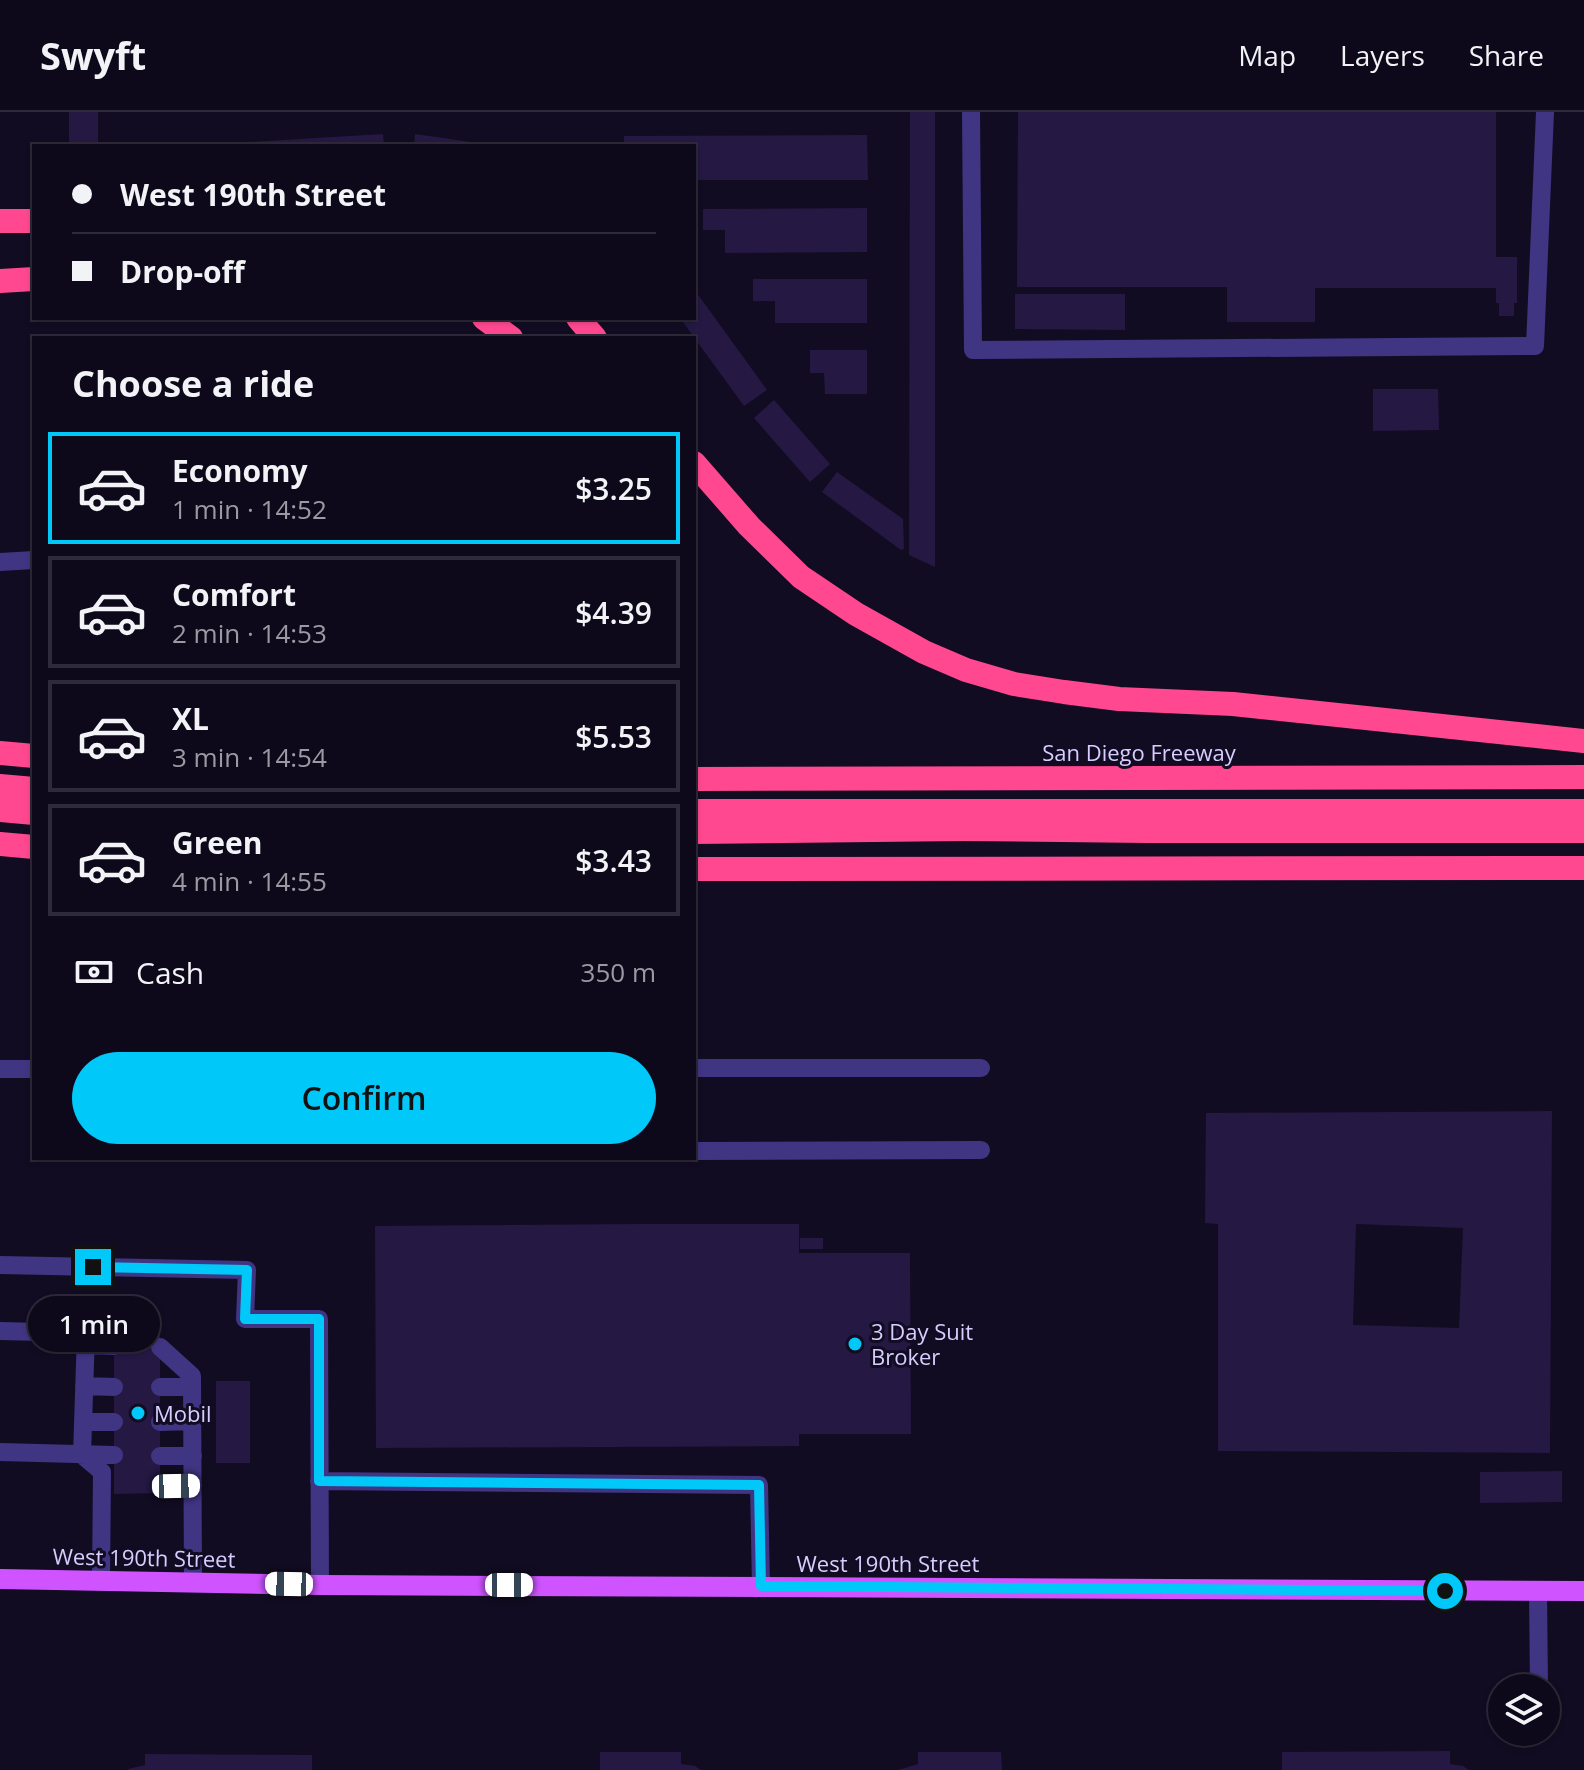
<!DOCTYPE html>
<meta charset="utf-8">
<style>
body{margin:0;font-family:"Open Sans",sans-serif;background:#171223;color:#f1f3f6;height:100vh;display:flex;flex-direction:column;font-size:30px;white-space:nowrap}
*{box-sizing:border-box;margin:0}
p{font-size:26px;color:#9b9aa2}
.icon{flex:none;width:44px;height:44px;fill:none;stroke:currentColor;stroke-width:2;stroke-linecap:round;stroke-linejoin:round}
.map{position:relative;flex:1;overflow:hidden}
.side{position:absolute;left:32px;top:224px;width:664px;height:824px;display:flex;flex-direction:column;background:#0e091a;border-radius:0px;box-shadow:0 2px 6px #0004,0 0 0 2px #2e2a39}
.side>*{flex:none}
.banner{position:absolute;left:32px;top:32px;width:664px;height:176px;border-radius:0px;box-shadow:0 2px 6px #0004,0 0 0 2px #2e2a39;display:grid;align-content:center;height:176px;padding:0 40px;background:#0e091a}
.buttons{position:absolute;left:1488px;top:1562px;display:grid;gap:16px}
.buttons a{display:grid;place-items:center;width:72px;height:72px;border-radius:50%;background:#0e091a;box-shadow:0 2px 6px #0004,0 0 0 2px #2e2a39;font-size:40px}
.end{position:absolute;width:36px;height:36px;margin:-18px;border:10px solid #00c8f8;background:#111;box-shadow:0 0 0 4px #111}
.from{border-radius:50%}
.bubble{position:absolute;height:56px;border-radius:28px;background:#0e091a;box-shadow:0 2px 6px #0004,0 0 0 2px #2e2a39;font-size:26px;font-weight:600;line-height:56px;text-align:center}
.car{position:absolute;width:24px;height:48px;margin:-24px -12px;border-radius:10px;box-shadow:0 0 6px 2px #0007;background:linear-gradient(#fff 24%,#345 0 40%,#fff 0 76%,#345 0 86%,#fff 0)}
.banner b{display:flex;align-items:center;gap:28px;height:76px;font-size:30px}
.banner b+b{border-top:2px solid #2e2a39}
.banner i{width:20px;height:20px;background:#f1f3f6}
ul{padding:0;list-style:none}
li{display:flex;align-items:center;gap:24px;height:112px;margin:0 16px 12px;padding:0 24px;border:4px solid #2e2a39;border-radius:0px}
li div{flex:1}
li b{display:block;font-size:30px}
li em{font-style:normal;font-weight:600}
li.selected{border-color:#00c8f8}
li>.icon{width:72px;height:72px;stroke-width:1.5}
h2{padding:0 40px;font-size:36px;line-height:96px}
.pay{display:flex;align-items:center;gap:20px;height:88px;padding:0 40px;font-size:30px}
.pay p{margin-inline-start:auto}
.cta{display:flex;gap:16px;margin-top:auto;padding:16px 40px}
.cta a{flex:1;height:92px;border-radius:48px;background:#00c8f8;color:#111;font-size:32px;font-weight:600;line-height:92px;text-align:center}
header{display:flex;align-items:center;gap:48px;box-sizing:border-box;height:112px;padding:0 40px;background:#0e091a;border-bottom:2px solid #2e2a39}
header strong{font-size:38px}
nav{display:flex;gap:44px;margin-inline-start:auto;font-size:28px}
.map>svg:first-child{display:block}
.building{fill:#251843;fill-rule:evenodd}
.lines{fill:none;stroke-linecap:round;stroke-linejoin:round}
.lane{stroke:#403583;stroke-width:18}
.primary{stroke:#cf54ff;stroke-width:20}
.highway{stroke:#ff488f;stroke-width:24}
.route{stroke:#00c8f8;stroke-width:10}
.poi-dot{fill:#00c8f8;stroke:#120c22;stroke-width:3}
.labels{text-anchor:middle;dominant-baseline:central;stroke-width:6;stroke-linejoin:round;paint-order:stroke}
.street-label{font-size:22px;fill:#d7cdff;stroke:#120c22}
.poi-label{font-size:22px;fill:#d7cdff;stroke:#120c22;text-anchor:start}
</style>
<header>
<strong>Swyft</strong>
<nav><a>Map</a><a>Layers</a><a>Share</a></nav>
</header>
<div class="map">
<svg width="1584" height="1658" viewBox="0 0 1584 1658">
<rect width="100%" height="100%" fill="#120c22"/>
<path class="building" d="M69,0H98V34H69Z
M910,0H935V455L909,443Z
M1018,0H1496V145H1517V191H1514V204H1499V191H1496V176H1315V210H1227V175H1017Z
M383,22L384,34H214V32Z
M415,22L471,30V34H414Z
M867,23L868,68H694V34H624V24Z
M867,96V140L725,141V118H703V97Z
M753,167H867V211H775V189H753Z
M694,177L767,278L744,294L680,206H694Z
M1015,182H1125V218L1015,217Z
M810,238H867V282H825L824,261H810Z
M1373,277H1438L1439,318L1373,319Z
M774,288L830,352L810,370L754,306Z
M837,360L903,407L904,437L901,438L822,380Z
M1552,999L1550,1341L1218,1339V1112L1205,1111L1206,1001ZM1356,1112L1463,1116L1459,1216L1353,1213Z
M642,1112H799V1141H910L911,1322H799V1334L376,1336L375,1114Z
M800,1126H823V1137H800Z
M114,1221H160V1381L114,1382Z
M216,1269H250V1351H216Z
M1562,1359V1390L1480,1391V1360Z
M1450,1639V1652L1463,1654L1469,1658H1282V1640Z
M600,1640H681V1652L695,1654L701,1658H600Z
M918,1640H1001L1002,1658H898L918,1652Z
M145,1642L312,1643V1658H129L128,1657L145,1653Z"/>
<g class="lines">
<path class="lane" d="M971,0L973,238L1535,234L1545,0
M0,450L34,448
M694,956H981
M0,957H34
M694,1039L981,1038
M0,1153L247,1158L245,1207H319L320,1473
M0,1219L86,1221L82,1343L102,1360L101,1469
M85,1233L114,1234
M160,1235L192,1264L193,1471
M84,1274L114,1275
M160,1275H192
M83,1310H114
M160,1310L192,1309
M0,1340L114,1343
M160,1344H193
M319,1369L759,1373L761,1474
M160,1374L193,1373
M1538,1479L1539,1576"/>
<path class="primary" d="M0,1467L320,1473L1584,1479"/>
<path class="highway" d="M0,109H34
M0,169L34,167
M484,206L511,226
M578,206L595,226
M694,351L749,414L801,465L856,502L924,540L966,558L1014,572L1064,580L1119,587L1233,592L1584,629
M0,641L34,644
M694,667L1584,665
M0,674L34,677
M0,698L34,701
M694,699H1584
M694,720L964,717L1147,719H1584
M0,732L34,735
M694,757L1584,756"/>
</g>
<g class="lines">
<path class="route" d="M93,1155L247,1158L245,1207H319V1369L759,1373L761,1474L1445,1479"/>
</g>
<g class="poi-dot">
<circle cx="855" cy="1232" r="8"/>
<circle cx="138" cy="1301" r="8"/>
</g>
<g class="labels">
<g class="street-label">
<text x="1139" y="640">San Diego Freeway</text>
<text transform="translate(144 1445) rotate(1)">West 190th Street</text>
<text x="888" y="1451">West 190th Street</text>
</g>
<g class="poi-label">
<text x="871" y="1219">3 Day Suit<tspan x="871" dy="25">Broker</tspan></text>
<text x="154" y="1301">Mobil</text>
</g>
</g>
</svg>
<div class="buttons">
<a><svg class="icon" aria-label="layers" viewBox="0 0 24 24"><path d="M12 4l9 5-9 5-9-5zM3 14l9 5 9-5"/></svg></a>
</div>
<i class="end from" style="left:1445px;top:1479px"></i>
<i class="end" style="left:93px;top:1155px"></i>
<div class="bubble" style="left:28px;top:1184px;width:132px">1 min</div>
<i class="car" style="left:176px;top:1374px;rotate:89deg"></i>
<i class="car" style="left:289px;top:1472px;rotate:271deg"></i>
<i class="car" style="left:509px;top:1473px;rotate:90deg"></i>
<div class="banner">
<b><i class="from"></i>West 190th Street</b>
<b><i></i>Drop-off</b>
</div>
<section class="side">
<h2>Choose a ride</h2>
<ul>
<li class="selected"><svg class="icon" aria-label="car" viewBox="0 0 24 24"><path d="M5 17H2v-5l4-1 3-4h7l3 4 3 1v5h-3M9 17h6M6 11h13"/><circle cx="7" cy="17" r="2"/><circle cx="17" cy="17" r="2"/></svg><div><b>Economy</b><p>1 min · 14:52</p></div><em>$3.25</em></li>
<li><svg class="icon" aria-label="car" viewBox="0 0 24 24"><path d="M5 17H2v-5l4-1 3-4h7l3 4 3 1v5h-3M9 17h6M6 11h13"/><circle cx="7" cy="17" r="2"/><circle cx="17" cy="17" r="2"/></svg><div><b>Comfort</b><p>2 min · 14:53</p></div><em>$4.39</em></li>
<li><svg class="icon" aria-label="car" viewBox="0 0 24 24"><path d="M5 17H2v-5l4-1 3-4h7l3 4 3 1v5h-3M9 17h6M6 11h13"/><circle cx="7" cy="17" r="2"/><circle cx="17" cy="17" r="2"/></svg><div><b>XL</b><p>3 min · 14:54</p></div><em>$5.53</em></li>
<li><svg class="icon" aria-label="car" viewBox="0 0 24 24"><path d="M5 17H2v-5l4-1 3-4h7l3 4 3 1v5h-3M9 17h6M6 11h13"/><circle cx="7" cy="17" r="2"/><circle cx="17" cy="17" r="2"/></svg><div><b>Green</b><p>4 min · 14:55</p></div><em>$3.43</em></li>
</ul>
<div class="pay"><svg class="icon" aria-label="cash" viewBox="0 0 24 24"><path d="M3 7h18v10H3z"/><circle cx="12" cy="12" r="2"/></svg>Cash<p>350 m</p></div>
<div class="cta"><a>Confirm</a></div>
</section>
</div>
